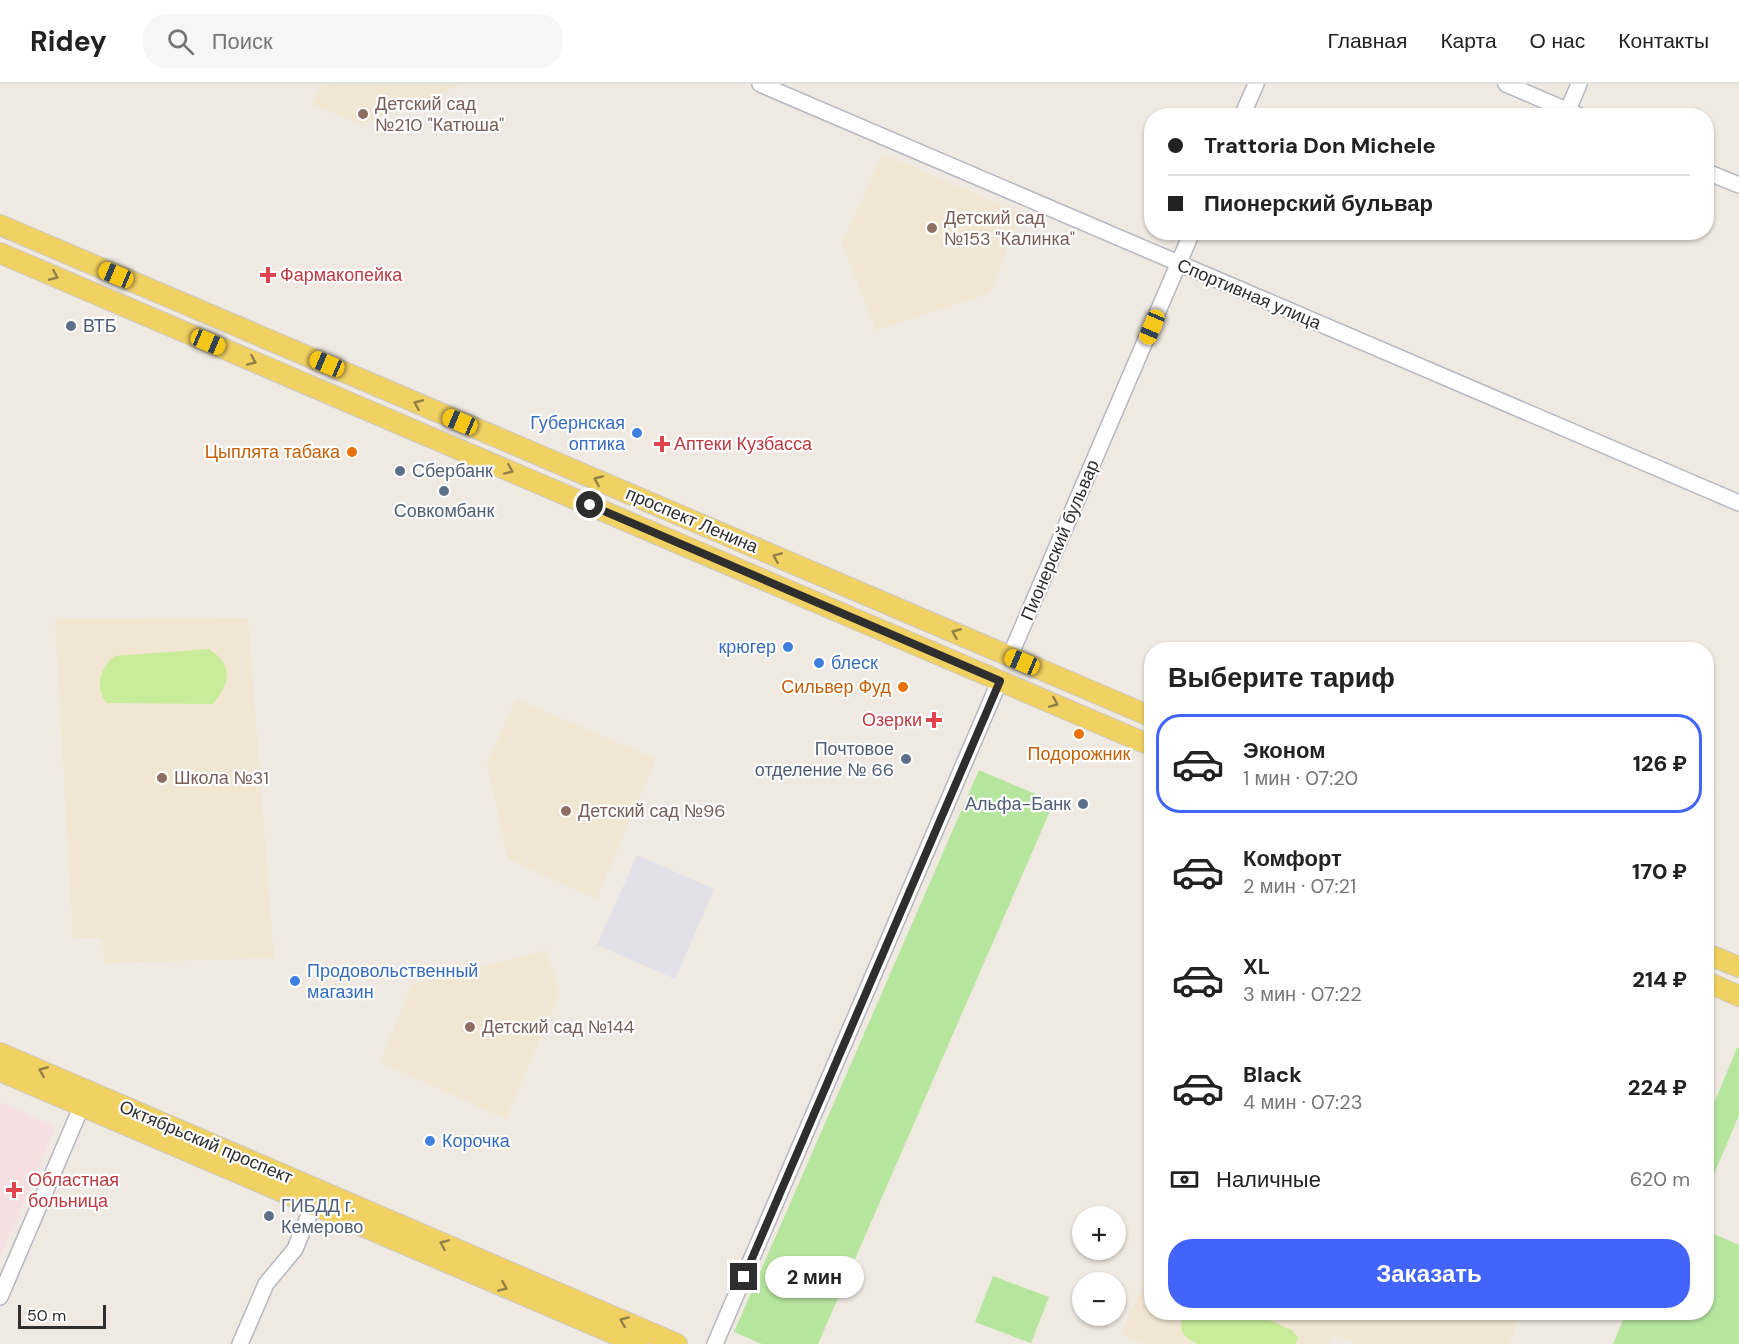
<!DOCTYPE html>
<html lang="ru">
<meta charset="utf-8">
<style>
body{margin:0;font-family:"DM Sans",sans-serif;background:#f6f6f6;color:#222;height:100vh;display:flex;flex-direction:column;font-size:22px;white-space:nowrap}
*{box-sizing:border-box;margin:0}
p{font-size:20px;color:#767676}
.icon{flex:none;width:33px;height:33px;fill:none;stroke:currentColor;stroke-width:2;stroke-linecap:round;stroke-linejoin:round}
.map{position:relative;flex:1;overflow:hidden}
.sheet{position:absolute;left:1144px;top:558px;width:570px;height:678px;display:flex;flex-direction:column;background:#fff;border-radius:24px;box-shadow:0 2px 4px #0004}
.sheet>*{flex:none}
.banner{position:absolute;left:1144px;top:24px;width:570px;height:132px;border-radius:24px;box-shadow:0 2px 4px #0004;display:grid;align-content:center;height:132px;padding:0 24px;background:#fff}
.controls{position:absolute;left:1072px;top:1122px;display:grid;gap:12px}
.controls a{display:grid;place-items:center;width:54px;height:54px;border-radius:50%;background:#fff;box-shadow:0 2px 4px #0004;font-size:30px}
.scale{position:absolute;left:18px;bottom:15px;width:88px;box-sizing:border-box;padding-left:6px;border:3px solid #2e2e2e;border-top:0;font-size:16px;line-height:21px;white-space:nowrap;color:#2e2e2e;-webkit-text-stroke:4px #fff;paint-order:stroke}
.end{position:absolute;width:27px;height:27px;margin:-14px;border:8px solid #2e2e2e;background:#fff;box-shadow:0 0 0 3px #fff}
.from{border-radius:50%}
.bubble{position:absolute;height:42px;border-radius:21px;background:#fff;box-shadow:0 2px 4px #0004;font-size:20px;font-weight:800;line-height:42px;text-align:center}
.car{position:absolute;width:18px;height:36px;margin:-18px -9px;border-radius:8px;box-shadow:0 0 4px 2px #0007;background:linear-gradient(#f5c518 24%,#345 0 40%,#f5c518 0 76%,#345 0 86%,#f5c518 0)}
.banner b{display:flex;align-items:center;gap:21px;height:57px;font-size:22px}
.banner b+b{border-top:2px solid #e0e0e0}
.banner i{width:15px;height:15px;background:#222}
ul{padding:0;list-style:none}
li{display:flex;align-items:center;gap:18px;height:99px;margin:0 12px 9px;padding:0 12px;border:3px solid transparent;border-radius:24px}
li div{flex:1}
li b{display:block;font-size:22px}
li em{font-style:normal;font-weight:800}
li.selected{border-color:#4264fb}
li>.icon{width:54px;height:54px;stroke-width:1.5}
h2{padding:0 24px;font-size:27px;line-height:72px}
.pay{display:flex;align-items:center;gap:15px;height:66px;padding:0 24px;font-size:22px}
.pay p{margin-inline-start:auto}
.cta{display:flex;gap:12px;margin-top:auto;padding:12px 24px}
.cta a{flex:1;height:69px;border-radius:24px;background:#4264fb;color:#fff;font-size:24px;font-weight:800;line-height:69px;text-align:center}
header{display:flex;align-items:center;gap:36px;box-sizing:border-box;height:84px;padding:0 30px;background:#fff;border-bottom:2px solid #e0e0e0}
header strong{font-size:28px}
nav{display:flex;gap:33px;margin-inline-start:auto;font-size:21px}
.search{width:420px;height:54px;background:#f6f6f6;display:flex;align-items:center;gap:15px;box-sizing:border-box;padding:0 21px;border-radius:24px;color:#767676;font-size:22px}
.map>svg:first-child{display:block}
.industrial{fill:#e3e1e8}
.education{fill:#f0e6d1}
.medical{fill:#f5dfe0}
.green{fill:#b6e59e}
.pitch{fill:#c9ec9a}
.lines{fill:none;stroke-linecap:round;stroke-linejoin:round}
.minor-casing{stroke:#b4b7c1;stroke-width:18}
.major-casing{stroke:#c9c9c9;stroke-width:22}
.minor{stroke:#fff;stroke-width:15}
.major{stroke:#f2d163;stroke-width:20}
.oneway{stroke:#908048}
.route{stroke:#2e2e2e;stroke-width:8}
.education-dot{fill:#8d6e63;stroke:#fff;stroke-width:2}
.health-dot{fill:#e0444e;stroke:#fff;stroke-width:2}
.service-dot{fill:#5c6f8a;stroke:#fff;stroke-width:2}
.shop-dot{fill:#3f7fe0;stroke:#fff;stroke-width:2}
.food-dot{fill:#e8710a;stroke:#fff;stroke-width:2}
.labels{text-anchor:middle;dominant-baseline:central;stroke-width:4.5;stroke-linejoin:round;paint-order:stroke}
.education-label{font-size:18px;fill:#785e54;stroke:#fff;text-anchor:start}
.health-label{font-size:18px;fill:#be3a42;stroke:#fff;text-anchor:start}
.street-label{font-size:18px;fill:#2e2e2e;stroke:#fff}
.service-label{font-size:18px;fill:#4e5e75;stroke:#fff;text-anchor:start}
.shop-label{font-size:18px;fill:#366cbe;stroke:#fff;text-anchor:start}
.food-label{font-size:18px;fill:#c56008;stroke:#fff;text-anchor:end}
</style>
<header>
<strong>Ridey</strong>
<div class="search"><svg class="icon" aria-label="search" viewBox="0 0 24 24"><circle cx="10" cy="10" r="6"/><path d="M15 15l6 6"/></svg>Поиск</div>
<nav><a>Главная</a><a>Карта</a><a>О нас</a><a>Контакты</a></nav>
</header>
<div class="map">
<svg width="1739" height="1260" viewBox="0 0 1739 1260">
<rect width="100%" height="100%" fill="#efe9e1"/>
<path class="industrial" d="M637,771L714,805L675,895L597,861Z"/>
<path class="education" d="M322,0H463L362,41L313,20Z
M883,70L1020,129L990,209L876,246L842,159Z
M248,534L274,874L105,879L102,854H73L55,535Z
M516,615L656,675L596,815L508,775L487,679Z
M546,866L560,908L506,1035L380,978L412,901Z
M1152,1180V1228L1522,1229L1509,1260H1357L1333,1250L1328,1260H1144L1121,1250Z"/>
<path class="medical" d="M0,1018L55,1043L1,1171L0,1170Z"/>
<path class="green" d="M979,686L1054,718L818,1260H762L734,1248Z
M1737,964H1739V1031L1707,1107V1036Z
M1707,1147L1739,1161V1260H1613L1626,1229L1707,1228Z
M993,1192L1049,1213L1031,1259L975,1238Z"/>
<path class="pitch" d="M209,565C234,582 230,598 213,620L107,619C94,604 100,583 115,572Z
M1183,1229H1254L1293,1247L1298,1254L1296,1260H1198C1181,1252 1179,1247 1183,1229Z"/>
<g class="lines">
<g class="minor-casing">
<path id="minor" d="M760,0L1739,419
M1506,0L1580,32
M1568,26L1579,0
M1242,32L1256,0
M1707,88L1739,101
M1010,572L1192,148
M0,1213L86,1012
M240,1260L266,1200L295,1165L313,1121
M715,1260L1000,596"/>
</g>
<g class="major-casing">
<path id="major" d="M0,141L1152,633
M0,169L1152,662
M1707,870L1739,883
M1707,898L1739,912
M0,969L677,1260
M0,987L638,1260"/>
</g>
<use href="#minor" class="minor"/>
<use href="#major" class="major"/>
</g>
<defs><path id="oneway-chevron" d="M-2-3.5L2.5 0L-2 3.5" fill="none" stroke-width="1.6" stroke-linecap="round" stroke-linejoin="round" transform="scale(1.5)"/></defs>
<g class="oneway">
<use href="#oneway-chevron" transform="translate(54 192) rotate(23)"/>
<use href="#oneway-chevron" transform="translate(252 277) rotate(23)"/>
<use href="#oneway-chevron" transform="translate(418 320) rotate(-157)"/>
<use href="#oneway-chevron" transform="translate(509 386) rotate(23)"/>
<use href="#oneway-chevron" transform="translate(598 396) rotate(-157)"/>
<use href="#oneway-chevron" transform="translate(777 473) rotate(-157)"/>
<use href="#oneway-chevron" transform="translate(956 549) rotate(-157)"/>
<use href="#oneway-chevron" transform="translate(1054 619) rotate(23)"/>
<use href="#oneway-chevron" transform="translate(43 987) rotate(-157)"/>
<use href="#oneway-chevron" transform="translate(444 1160) rotate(-157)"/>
<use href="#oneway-chevron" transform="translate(503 1203) rotate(23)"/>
<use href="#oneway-chevron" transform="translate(624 1237) rotate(-157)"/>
</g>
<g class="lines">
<path class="route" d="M590,421L1000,597L744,1193"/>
</g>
<g class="education-dot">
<circle cx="363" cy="30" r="6"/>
<circle cx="932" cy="144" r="6"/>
<circle cx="162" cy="694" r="6"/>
<circle cx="566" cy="727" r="6"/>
<circle cx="470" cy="943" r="6"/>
</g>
<g class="health-dot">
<path d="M265 182h6v6h6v6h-6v6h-6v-6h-6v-6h6z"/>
<path d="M659 351h6v6h6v6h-6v6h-6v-6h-6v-6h6z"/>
<path d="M931 627h6v6h6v6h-6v6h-6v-6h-6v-6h6z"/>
<path d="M11 1097h6v6h6v6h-6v6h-6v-6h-6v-6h6z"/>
</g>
<g class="service-dot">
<circle cx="71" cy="242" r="6"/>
<circle cx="400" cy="387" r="6"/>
<circle cx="444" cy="407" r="6"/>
<circle cx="906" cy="675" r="6"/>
<circle cx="1083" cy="720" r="6"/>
<circle cx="269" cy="1132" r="6"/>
</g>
<g class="shop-dot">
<circle cx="637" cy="349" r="6"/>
<circle cx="788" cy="563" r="6"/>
<circle cx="819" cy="579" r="6"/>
<circle cx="295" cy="897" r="6"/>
<circle cx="430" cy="1057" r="6"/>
</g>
<g class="food-dot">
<circle cx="352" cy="368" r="6"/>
<circle cx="903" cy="603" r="6"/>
<circle cx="1079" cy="650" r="6"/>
</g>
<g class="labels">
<g class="education-label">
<text x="375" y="20">Детский сад<tspan x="375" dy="21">№210 "Катюша"</tspan></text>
<text x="944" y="134">Детский сад<tspan x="944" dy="21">№153 "Калинка"</tspan></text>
<text x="174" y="694">Школа №31</text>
<text x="578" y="727">Детский сад №96</text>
<text x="482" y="943">Детский сад №144</text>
</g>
<g class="health-label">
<text x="280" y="191">Фармакопейка</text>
<text x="674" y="360">Аптеки Кузбасса</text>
<text x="922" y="636" text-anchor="end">Озерки</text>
<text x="28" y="1096">Областная<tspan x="28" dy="21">больница</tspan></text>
</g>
<g class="street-label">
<text transform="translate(1249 210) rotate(23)">Спортивная улица</text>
<text transform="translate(692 436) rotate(23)">проспект Ленина</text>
<text transform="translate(1060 456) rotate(-67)">Пионерский бульвар</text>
<text transform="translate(206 1058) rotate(23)">Октябрьский проспект</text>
</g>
<g class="service-label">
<text x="83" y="242">ВТБ</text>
<text x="412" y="387">Сбербанк</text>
<text x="444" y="427" text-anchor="middle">Совкомбанк</text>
<text x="894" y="665" text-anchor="end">Почтовое<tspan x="894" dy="21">отделение № 66</tspan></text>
<text x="1071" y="720" text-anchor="end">Альфа-Банк</text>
<text x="281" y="1122">ГИБДД г.<tspan x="281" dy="21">Кемерово</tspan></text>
</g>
<g class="shop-label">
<text x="625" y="339" text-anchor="end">Губернская<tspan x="625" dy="21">оптика</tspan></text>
<text x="776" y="563" text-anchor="end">крюгер</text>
<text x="831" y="579">блеск</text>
<text x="307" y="887">Продовольственный<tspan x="307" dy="21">магазин</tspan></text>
<text x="442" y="1057">Корочка</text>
</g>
<g class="food-label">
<text x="340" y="368">Цыплята табака</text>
<text x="891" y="603">Сильвер Фуд</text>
<text x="1079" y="670" text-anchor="middle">Подорожник</text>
</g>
</g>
</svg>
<div class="controls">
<a>+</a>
<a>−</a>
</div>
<div class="scale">50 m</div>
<i class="end from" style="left:590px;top:421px"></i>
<i class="end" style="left:744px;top:1193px"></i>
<div class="bubble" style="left:765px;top:1172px;width:99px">2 мин</div>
<i class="car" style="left:116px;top:191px;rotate:293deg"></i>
<i class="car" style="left:1152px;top:243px;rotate:203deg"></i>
<i class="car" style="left:208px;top:258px;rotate:113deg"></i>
<i class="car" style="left:327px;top:280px;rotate:293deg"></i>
<i class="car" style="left:460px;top:338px;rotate:293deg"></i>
<i class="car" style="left:1022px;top:578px;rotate:293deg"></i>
<div class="banner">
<b><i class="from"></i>Trattoria Don Michele</b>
<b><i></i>Пионерский бульвар</b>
</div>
<section class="sheet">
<h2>Выберите тариф</h2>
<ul>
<li class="selected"><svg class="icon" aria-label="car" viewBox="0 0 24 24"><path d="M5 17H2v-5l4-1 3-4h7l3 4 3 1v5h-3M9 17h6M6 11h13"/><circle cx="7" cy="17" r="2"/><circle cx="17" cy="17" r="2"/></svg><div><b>Эконом</b><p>1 мин · 07:20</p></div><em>126 ₽</em></li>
<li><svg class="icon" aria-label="car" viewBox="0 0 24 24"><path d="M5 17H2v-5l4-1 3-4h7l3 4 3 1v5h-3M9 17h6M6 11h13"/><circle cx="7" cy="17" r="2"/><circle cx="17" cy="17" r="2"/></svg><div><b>Комфорт</b><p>2 мин · 07:21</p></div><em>170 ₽</em></li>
<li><svg class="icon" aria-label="car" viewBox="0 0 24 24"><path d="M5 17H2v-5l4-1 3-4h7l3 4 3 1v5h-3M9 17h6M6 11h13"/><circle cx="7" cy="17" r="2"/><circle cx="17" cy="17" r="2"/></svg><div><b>XL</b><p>3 мин · 07:22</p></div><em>214 ₽</em></li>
<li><svg class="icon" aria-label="car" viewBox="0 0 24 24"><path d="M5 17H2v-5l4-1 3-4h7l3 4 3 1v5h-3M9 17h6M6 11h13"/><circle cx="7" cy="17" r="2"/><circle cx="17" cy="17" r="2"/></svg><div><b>Black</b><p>4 мин · 07:23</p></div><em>224 ₽</em></li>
</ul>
<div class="pay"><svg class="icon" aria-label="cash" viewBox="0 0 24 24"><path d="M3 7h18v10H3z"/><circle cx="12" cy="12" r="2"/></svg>Наличные<p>620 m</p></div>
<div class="cta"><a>Заказать</a></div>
</section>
</div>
